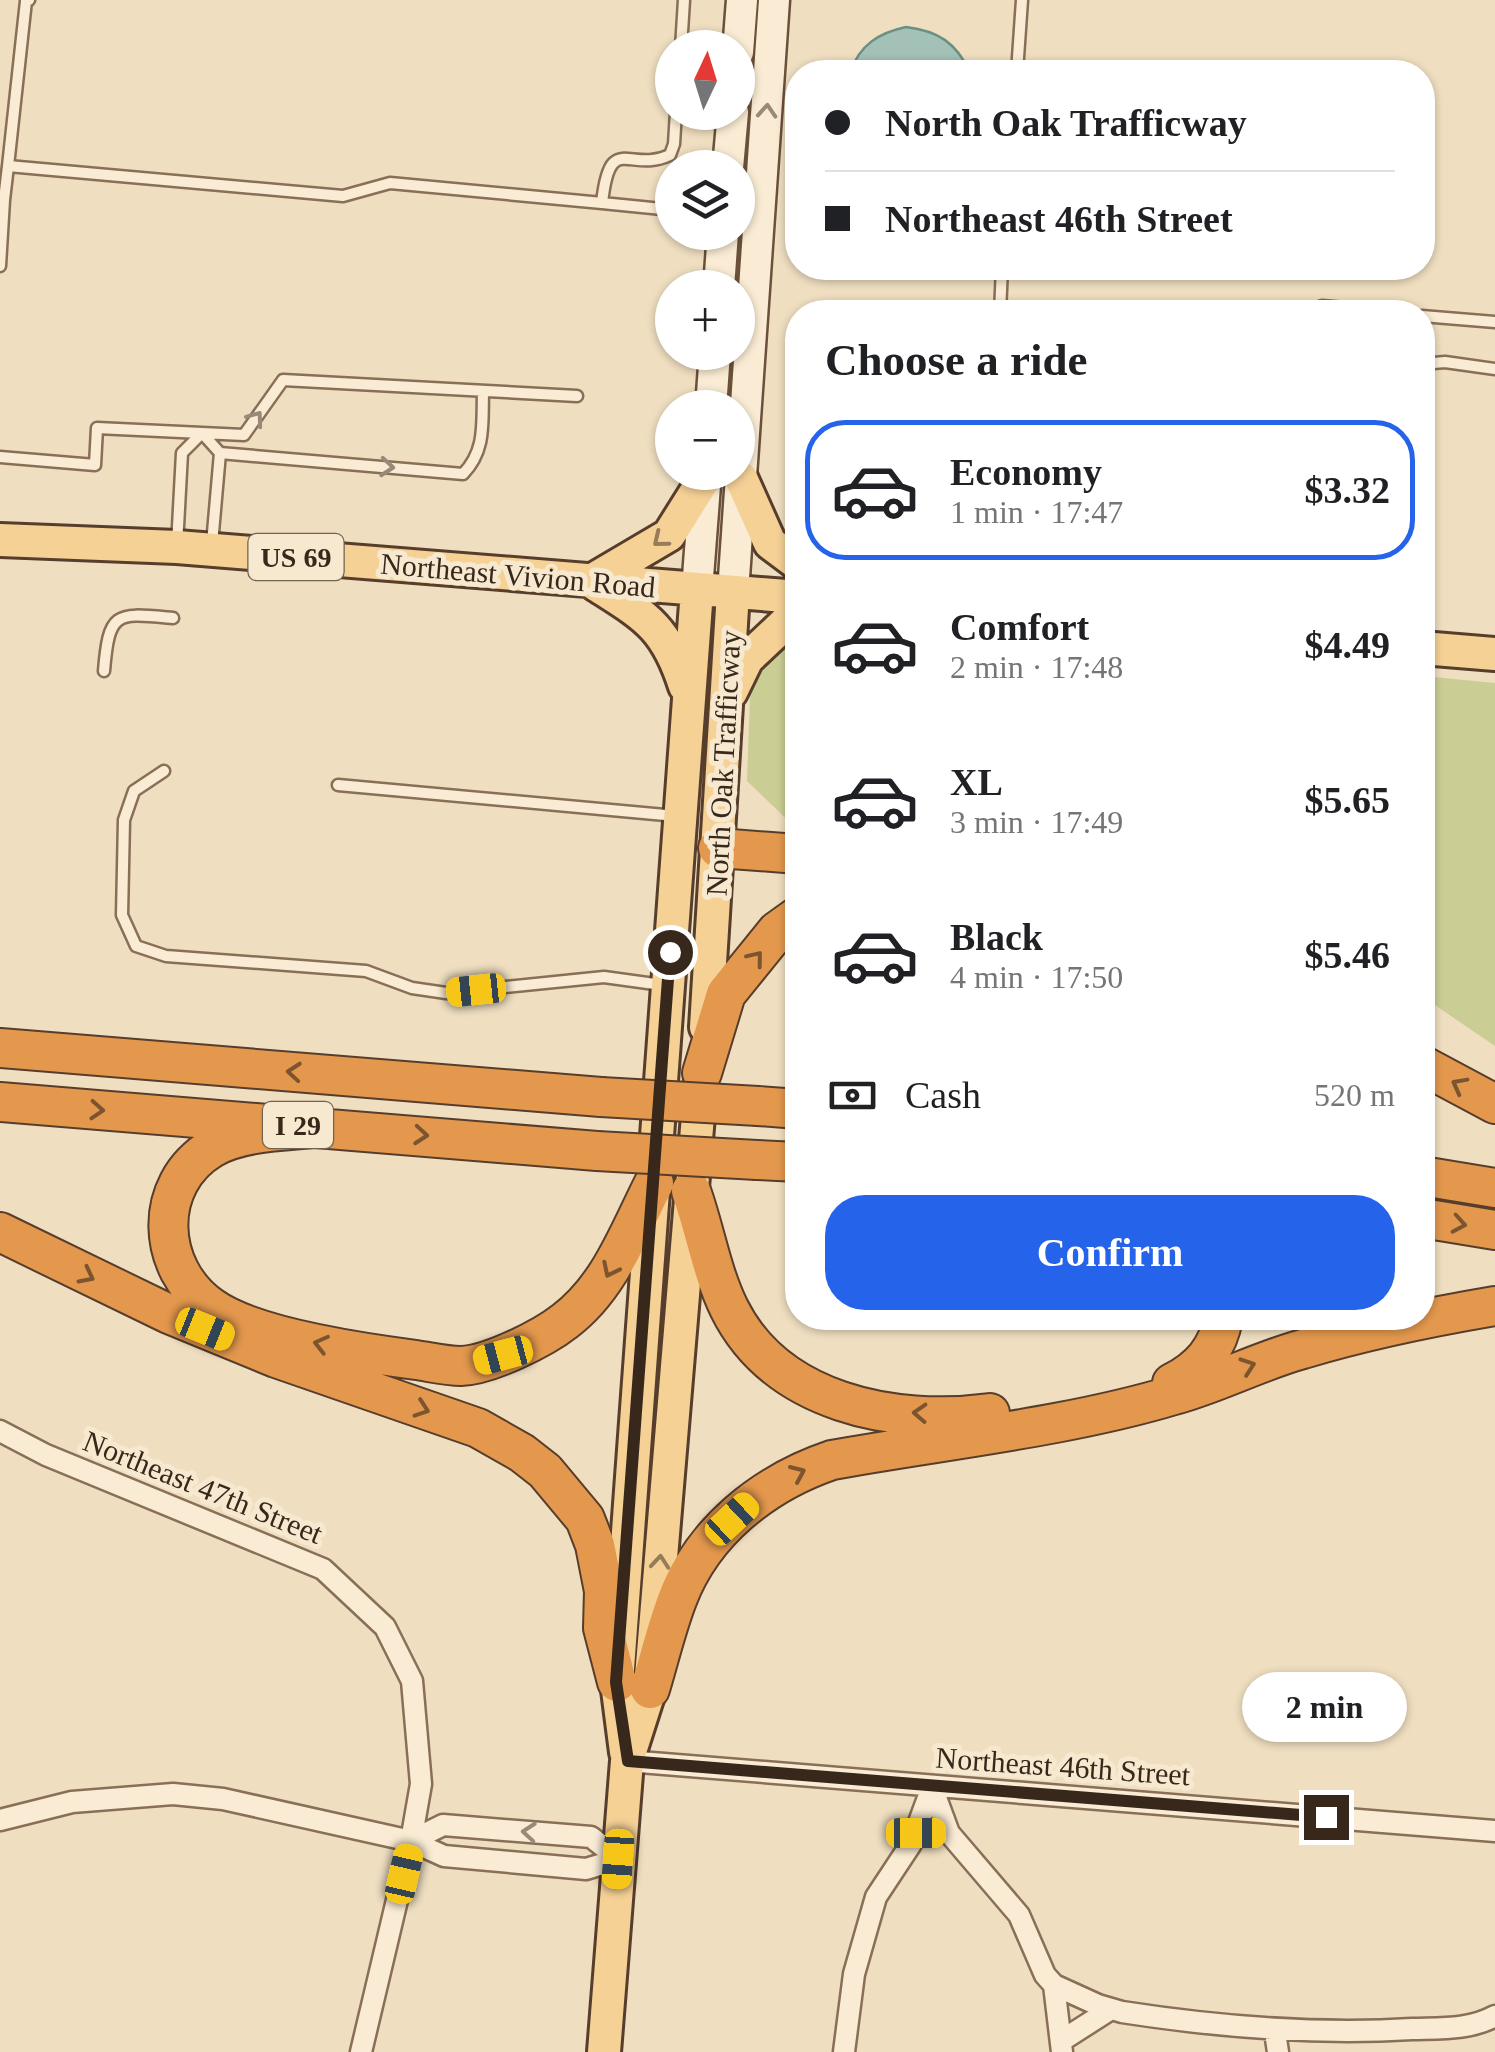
<!DOCTYPE html>
<meta charset="utf-8">
<style>
body{margin:0;font-family:"Times New Roman",serif;background:#f2f2f2;color:#202124;height:100vh;display:flex;flex-direction:column;font-size:38px;white-space:nowrap}
*{box-sizing:border-box;margin:0}
p{font-size:32px;color:#757577}
.icon{flex:none;width:55px;height:55px;fill:none;stroke:currentColor;stroke-width:2;stroke-linecap:round;stroke-linejoin:round}
.map{position:relative;flex:1;overflow:hidden}
.panel{position:absolute;left:785px;top:300px;width:650px;height:1030px;display:flex;flex-direction:column;background:#fff;border-radius:40px;box-shadow:0 2px 8px #0004}
.panel>*{flex:none}
.top-card{position:absolute;left:785px;top:60px;width:650px;height:220px;border-radius:40px;box-shadow:0 2px 8px #0004;display:grid;align-content:center;height:220px;padding:0 40px;background:#fff}
.needle{width:65px;rotate:4deg}
.buttons{position:absolute;left:655px;top:30px;display:grid;gap:20px}
.buttons a{display:grid;place-items:center;width:100px;height:100px;border-radius:50%;background:#fff;box-shadow:0 2px 8px #0004;font-size:50px}
.end{position:absolute;width:45px;height:45px;margin:-22px;border:12px solid #38281c;background:#fff;box-shadow:0 0 0 5px #fff}
.from{border-radius:50%}
.bubble{position:absolute;height:70px;border-radius:35px;background:#fff;box-shadow:0 2px 8px #0004;font-size:32px;font-weight:800;line-height:70px;text-align:center}
.car{position:absolute;width:30px;height:60px;margin:-30px -15px;border-radius:12px;box-shadow:0 0 8px 2px #0007;background:linear-gradient(#f5c518 24%,#345 0 40%,#f5c518 0 76%,#345 0 86%,#f5c518 0)}
.top-card b{display:flex;align-items:center;gap:35px;height:95px;font-size:38px}
.top-card b+b{border-top:2px solid #e0e0e0}
.top-card i{width:25px;height:25px;background:#202124}
ul{padding:0;list-style:none}
li{display:flex;align-items:center;gap:30px;height:140px;margin:0 20px 15px;padding:0 20px;border:5px solid transparent;border-radius:40px}
li div{flex:1}
li b{display:block;font-size:38px}
li em{font-style:normal;font-weight:800}
li.current{border-color:#2563eb}
li>.icon{width:90px;height:90px;stroke-width:1.5}
h2{padding:0 40px;font-size:45px;line-height:120px}
.pay{display:flex;align-items:center;gap:25px;height:110px;padding:0 40px;font-size:38px}
.pay p{margin-inline-start:auto}
.button{display:flex;gap:20px;margin-top:auto;padding:20px 40px}
.button a{flex:1;height:115px;border-radius:40px;background:#2563eb;color:#fff;font-size:40px;font-weight:800;line-height:115px;text-align:center}
.map>svg:first-child{display:block}
.green{fill:#cbce94}
.water{fill:#a3c1b7;stroke:#6a9084;stroke-width:2.5}
.lines{fill:none;stroke-linecap:round;stroke-linejoin:round}
.lane-casing{stroke:#896f57;stroke-width:15}
.street-casing{stroke:#896f57;stroke-width:25}
.secondary-casing{stroke:#6b503b;stroke-width:35}
.primary-casing{stroke:#573d2c;stroke-width:38}
.highway-casing{stroke:#573d2c;stroke-width:42}
.lane{stroke:#faecd4;stroke-width:10}
.street{stroke:#faecd4;stroke-width:20}
.secondary{stroke:#faecd4;stroke-width:30}
.primary{stroke:#f5d196;stroke-width:32}
.highway{stroke:#e3984d;stroke-width:38}
.highway-bridge-casing{stroke:#573d2c;stroke-width:42;stroke-linecap:butt}
.highway-bridge{stroke:#e3984d;stroke-width:38}
.oneway{stroke:#998a78}
.oneway2{stroke:#967c59}
.oneway3{stroke:#7c5530}
.route{stroke:#38281c;stroke-width:12}
.labels{text-anchor:middle;dominant-baseline:central;stroke-width:10;stroke-linejoin:round;paint-order:stroke}
.shield{fill:#f7e9d0;stroke:#716252;stroke-width:2.5}
.shield-label{font-size:28px;font-weight:bold;fill:#38281c}
.street-label{font-size:30px;fill:#38281c;stroke:#f7e9d0}
</style>
<div class="map">
<svg width="1495" height="2052" viewBox="0 0 1495 2052">
<rect width="100%" height="100%" fill="#efdec0"/>
<path class="green" d="M797,619V829L747,781L751,668Z
M1423,676L1495,683V1046L1423,997Z"/>
<path class="water" d="M906,27C939,31 956,43 970,72H850C860,45 878,33 906,27Z"/>
<g class="lines">
<g class="lane-casing">
<path id="lane" d="M681,48L684,0
M1017,72L1022,0
M8,166L26,1L29,0
M0,200H4L8,166L343,196L390,183L602,203
M672,210L602,203C610,130 629,174 670,155L674,144L676,112
M0,266L4,200
M1000,312L1002,268
M1306,312L1322,306L1390,312
M1422,316L1495,322
M1422,364L1445,362L1495,369
M220,453L463,474C486,450 482,424 483,393
M0,457L95,465L97,428L244,435L283,380L577,396
M177,545L182,453L202,433L220,453L212,544
M104,671C109,610 116,613 173,618
M164,771L134,791L124,820L122,915L136,946L166,956L366,971L412,988L446,993L604,977L662,985
M338,785L676,816"/>
</g>
<g class="street-casing">
<path id="street" d="M0,1431L46,1455L323,1569L385,1627L412,1681L421,1784L411,1841L361,2052
M627,1761L1495,1831
M932,1787L949,1833L1019,1915L1045,1975L1054,1985L1062,2052
M0,1820L72,1802L173,1794L223,1799L411,1841L444,1856L586,1869L619,1859
M411,1841L443,1825L591,1837L619,1859
M1054,1985L1098,2005L1122,2012C1219,2027 1314,2035 1412,2029C1440,2028 1470,2030 1495,2016
M1275,2032L1278,2052
M1061,2041L1111,2009
M844,2052L854,1974L876,1897L911,1844L932,1787"/>
</g>
<g class="secondary-casing">
<path id="secondary" d="M738,52L742,0
M728,168L733,112
M719,288L723,232
M711,408L715,352
M697,590L706,472
M733,592L774,0"/>
</g>
<g class="primary-casing">
<path id="primary" d="M741,478L770,543L798,564
M0,540L177,547L798,597
M591,581L669,535L706,476
M595,584C645,616 666,626 685,686
M1422,648L1495,654
M731,692L747,659L798,611
M706,1027L733,592
M626,1752L617,1682L697,590
M604,2052L627,1761L650,1689L701,1080"/>
</g>
<g class="highway-casing">
<path id="highway" d="M718,848L798,854
M0,1048L601,1097
M1422,1065L1495,1104
M702,1073L726,994L777,931L798,916
M0,1102L597,1151
M758,1106L798,1109
M324,1127C290,1131 243,1130 212,1148C152,1184 156,1268 211,1307C254,1338 362,1353 416,1360C430,1362 446,1366 461,1366C489,1365 542,1339 565,1321C610,1287 629,1232 654,1183
M757,1160L798,1162
M1422,1176L1495,1188
M691,1191C705,1230 711,1271 729,1308C776,1403 893,1426 990,1413
M1422,1218L1495,1230
M0,1232L169,1314L276,1358L478,1428L522,1453L545,1471L585,1519L595,1545L604,1591L603,1628L617,1682
M1172,1383C1200,1369 1218,1349 1223,1318
M650,1689C659,1659 666,1629 677,1600C703,1531 764,1483 832,1460C942,1440 1068,1427 1174,1395C1218,1383 1259,1361 1303,1349C1366,1330 1430,1317 1495,1306"/>
</g>
<use href="#lane" class="lane"/>
<use href="#street" class="street"/>
<use href="#secondary" class="secondary"/>
<use href="#primary" class="primary"/>
<use href="#highway" class="highway"/>
<g class="highway-bridge-casing">
<path id="highway-bridge" d="M601,1097L758,1106
M597,1151L757,1160"/>
</g>
<use href="#highway-bridge" class="highway-bridge"/>
</g>
<defs><path id="oneway-chevron" d="M-2-3.5L2.5 0L-2 3.5" fill="none" stroke-width="1.6" stroke-linecap="round" stroke-linejoin="round" transform="scale(2.5)"/></defs>
<g class="oneway">
<use href="#oneway-chevron" transform="translate(767 111) rotate(-86)"/>
<use href="#oneway-chevron" transform="translate(256 418) rotate(-54)"/>
<use href="#oneway-chevron" transform="translate(387 467) rotate(5)"/>
<use href="#oneway-chevron" transform="translate(529 1832) rotate(-175)"/>
</g>
<g class="oneway2">
<use href="#oneway-chevron" transform="translate(660 540) rotate(141)"/>
<use href="#oneway-chevron" transform="translate(660 1562) rotate(-85)"/>
</g>
<g class="oneway3">
<use href="#oneway-chevron" transform="translate(756 958) rotate(-51)"/>
<use href="#oneway-chevron" transform="translate(294 1072) rotate(-175)"/>
<use href="#oneway-chevron" transform="translate(1459 1085) rotate(-152)"/>
<use href="#oneway-chevron" transform="translate(97 1110) rotate(4)"/>
<use href="#oneway-chevron" transform="translate(421 1135) rotate(5)"/>
<use href="#oneway-chevron" transform="translate(1459 1224) rotate(10)"/>
<use href="#oneway-chevron" transform="translate(610 1270) rotate(116)"/>
<use href="#oneway-chevron" transform="translate(87 1276) rotate(27)"/>
<use href="#oneway-chevron" transform="translate(321 1344) rotate(-166)"/>
<use href="#oneway-chevron" transform="translate(1248 1366) rotate(-19)"/>
<use href="#oneway-chevron" transform="translate(422 1409) rotate(19)"/>
<use href="#oneway-chevron" transform="translate(920 1413) rotate(-177)"/>
<use href="#oneway-chevron" transform="translate(798 1473) rotate(-24)"/>
</g>
<g class="lines">
<path class="route" d="M670,952L616,1682L628,1761L1326,1817"/>
</g>
<g class="labels">
<g class="shield">
<rect x="248.5" y="534" width="95" height="46" rx="8"/>
<rect x="263" y="1102" width="70" height="46" rx="8"/>
</g>
<g class="shield-label">
<text x="296" y="557">US 69</text>
<text x="298" y="1125">I 29</text>
</g>
<g class="street-label">
<text transform="translate(518 575) rotate(5)">Northeast Vivion Road</text>
<text transform="translate(723 763) rotate(-87)">North Oak Trafficway</text>
<text transform="translate(203 1487) rotate(22)">Northeast 47th Street</text>
<text transform="translate(1063 1766) rotate(4)">Northeast 46th Street</text>
</g>
</g>
</svg>
<div class="buttons">
<a><svg class="needle" viewBox="-14 -14 28 28"><path d="M0-13l5 13h-10z" fill="#e53935"/><path d="M0 13l5-13h-10z" fill="#757577"/></svg></a>
<a><svg class="icon" aria-label="layers" viewBox="0 0 24 24"><path d="M12 4l9 5-9 5-9-5zM3 14l9 5 9-5"/></svg></a>
<a>+</a>
<a>−</a>
</div>
<i class="end from" style="left:670px;top:952px"></i>
<i class="end" style="left:1326px;top:1817px"></i>
<div class="bubble" style="left:1242px;top:1672px;width:165px">2 min</div>
<i class="car" style="left:476px;top:990px;rotate:264deg"></i>
<i class="car" style="left:205px;top:1329px;rotate:112deg"></i>
<i class="car" style="left:503px;top:1355px;rotate:255deg"></i>
<i class="car" style="left:732px;top:1519px;rotate:47deg"></i>
<i class="car" style="left:916px;top:1833px;rotate:90deg"></i>
<i class="car" style="left:618px;top:1859px;rotate:184deg"></i>
<i class="car" style="left:404px;top:1874px;rotate:13deg"></i>
<div class="top-card">
<b><i class="from"></i>North Oak Trafficway</b>
<b><i></i>Northeast 46th Street</b>
</div>
<section class="panel">
<h2>Choose a ride</h2>
<ul>
<li class="current"><svg class="icon" aria-label="car" viewBox="0 0 24 24"><path d="M5 17H2v-5l4-1 3-4h7l3 4 3 1v5h-3M9 17h6M6 11h13"/><circle cx="7" cy="17" r="2"/><circle cx="17" cy="17" r="2"/></svg><div><b>Economy</b><p>1 min · 17:47</p></div><em>$3.32</em></li>
<li><svg class="icon" aria-label="car" viewBox="0 0 24 24"><path d="M5 17H2v-5l4-1 3-4h7l3 4 3 1v5h-3M9 17h6M6 11h13"/><circle cx="7" cy="17" r="2"/><circle cx="17" cy="17" r="2"/></svg><div><b>Comfort</b><p>2 min · 17:48</p></div><em>$4.49</em></li>
<li><svg class="icon" aria-label="car" viewBox="0 0 24 24"><path d="M5 17H2v-5l4-1 3-4h7l3 4 3 1v5h-3M9 17h6M6 11h13"/><circle cx="7" cy="17" r="2"/><circle cx="17" cy="17" r="2"/></svg><div><b>XL</b><p>3 min · 17:49</p></div><em>$5.65</em></li>
<li><svg class="icon" aria-label="car" viewBox="0 0 24 24"><path d="M5 17H2v-5l4-1 3-4h7l3 4 3 1v5h-3M9 17h6M6 11h13"/><circle cx="7" cy="17" r="2"/><circle cx="17" cy="17" r="2"/></svg><div><b>Black</b><p>4 min · 17:50</p></div><em>$5.46</em></li>
</ul>
<div class="pay"><svg class="icon" aria-label="cash" viewBox="0 0 24 24"><path d="M3 7h18v10H3z"/><circle cx="12" cy="12" r="2"/></svg>Cash<p>520 m</p></div>
<div class="button"><a>Confirm</a></div>
</section>
</div>
